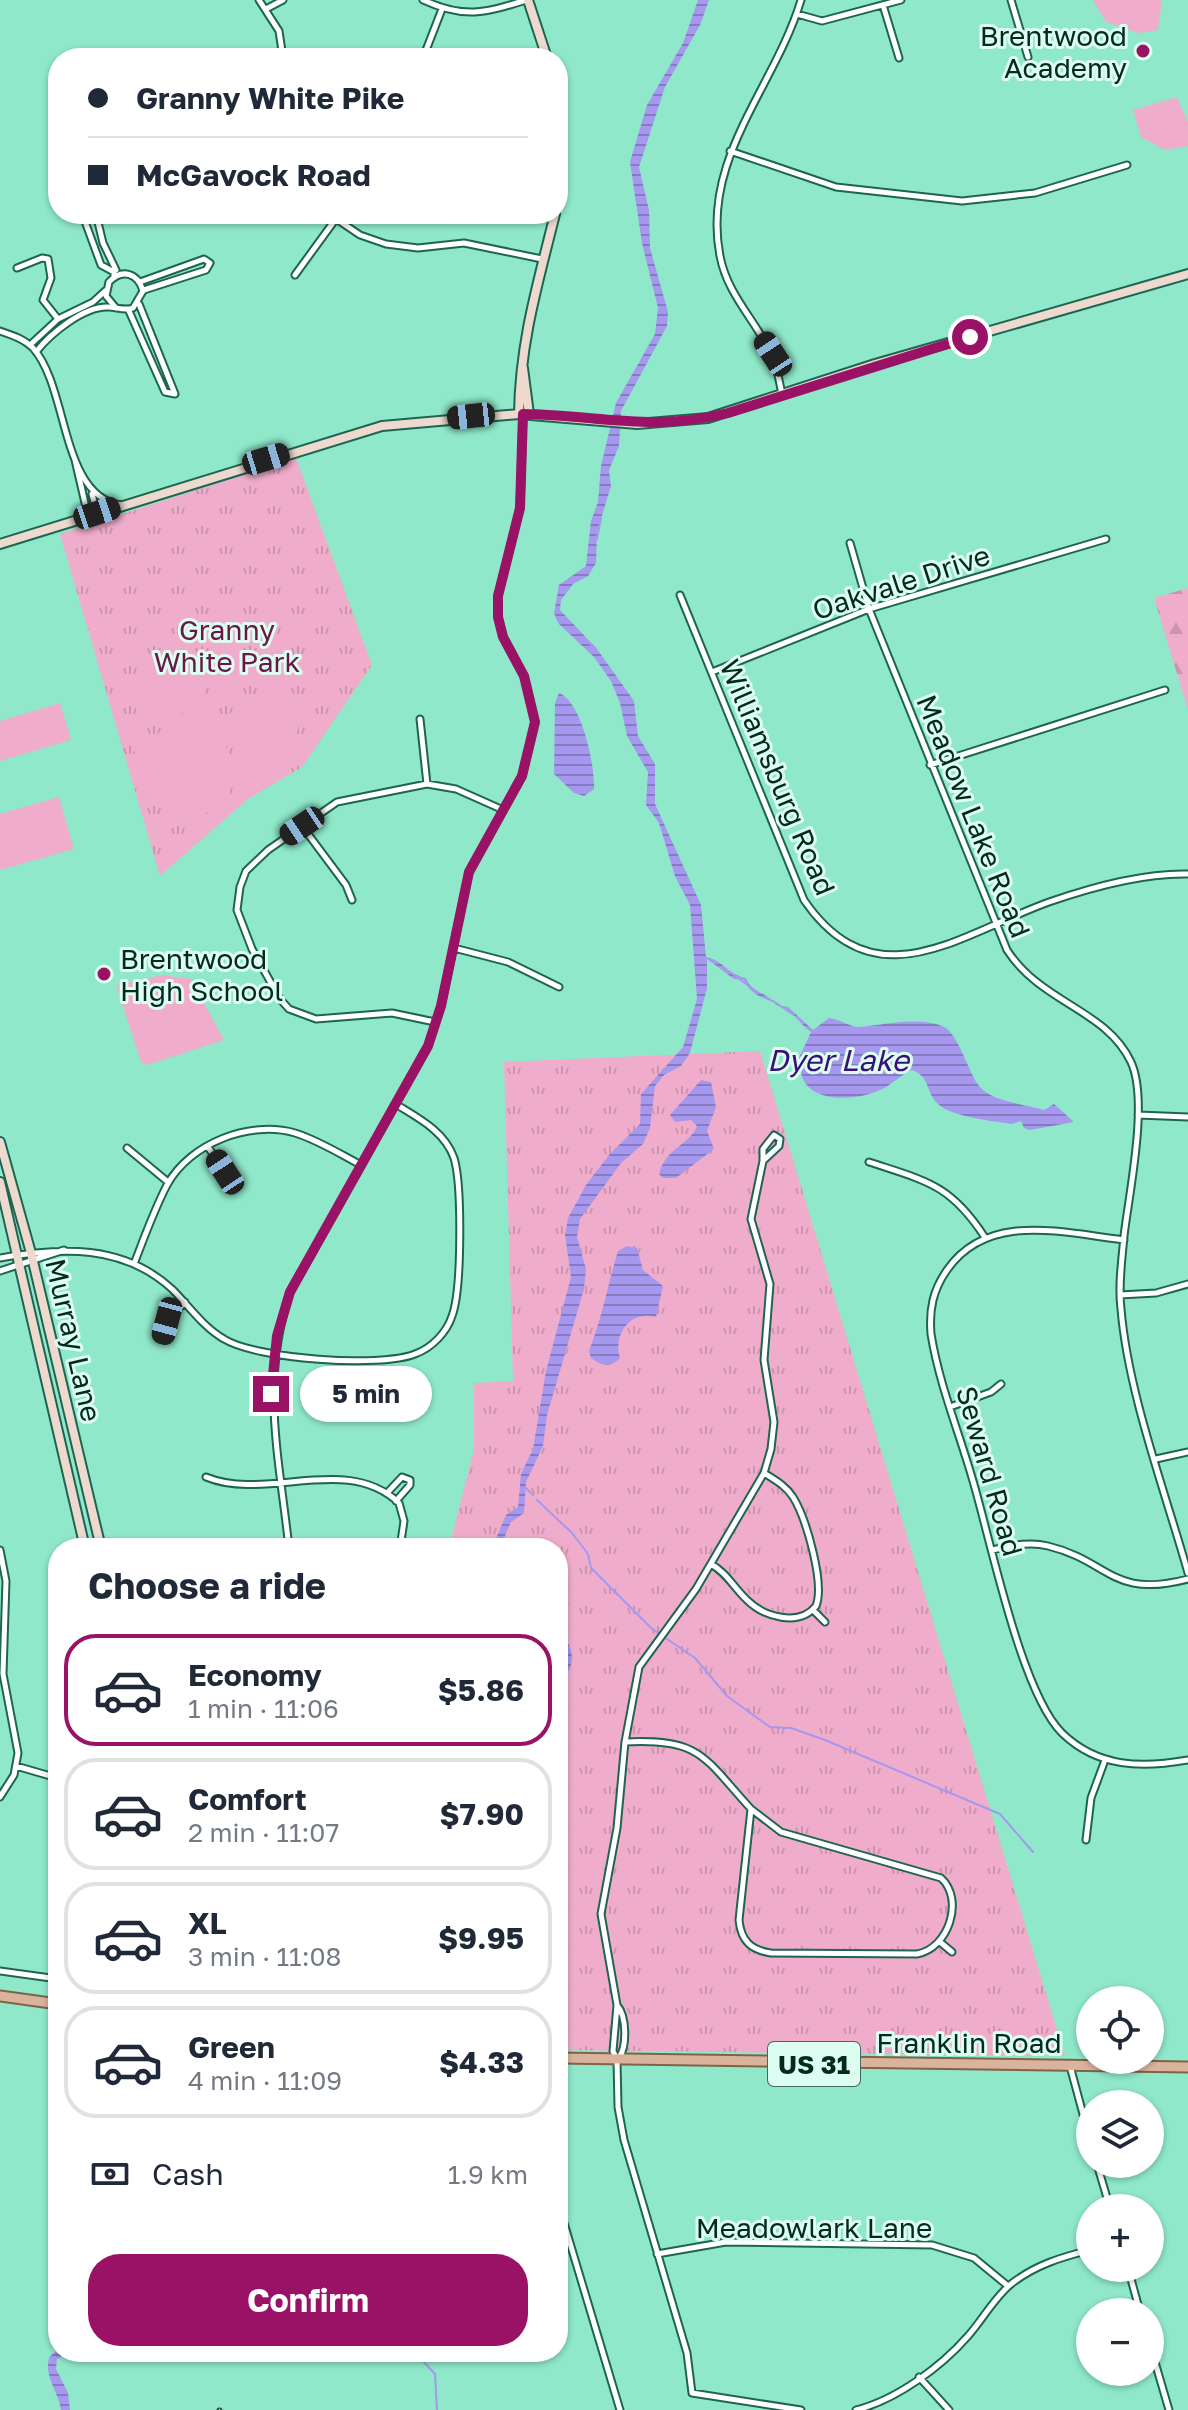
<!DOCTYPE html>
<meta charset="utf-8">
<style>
body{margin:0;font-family:"Golos Text",sans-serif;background:#f6f6f7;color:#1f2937;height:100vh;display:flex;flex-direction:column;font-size:30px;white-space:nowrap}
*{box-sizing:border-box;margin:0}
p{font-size:26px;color:#747a83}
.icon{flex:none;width:44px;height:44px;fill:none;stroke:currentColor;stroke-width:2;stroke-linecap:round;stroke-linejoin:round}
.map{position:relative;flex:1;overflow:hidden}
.sheet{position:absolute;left:48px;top:1538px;width:520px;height:824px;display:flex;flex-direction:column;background:#fff;border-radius:32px;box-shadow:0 2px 6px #0004}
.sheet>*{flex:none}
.guide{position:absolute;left:48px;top:48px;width:520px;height:176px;border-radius:32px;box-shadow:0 2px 6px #0004;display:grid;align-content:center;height:176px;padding:0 40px;background:#fff}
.controls{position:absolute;left:1076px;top:1986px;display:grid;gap:16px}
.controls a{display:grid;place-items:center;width:88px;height:88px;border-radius:50%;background:#fff;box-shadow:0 2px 6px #0004;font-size:40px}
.end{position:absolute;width:36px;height:36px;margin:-18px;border:10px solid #9a1265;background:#fff;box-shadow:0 0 0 4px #fff}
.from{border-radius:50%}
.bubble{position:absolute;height:56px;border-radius:28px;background:#fff;box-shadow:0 2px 6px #0004;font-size:26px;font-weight:700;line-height:56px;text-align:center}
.car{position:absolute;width:24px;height:48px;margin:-24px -12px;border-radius:10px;box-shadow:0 0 6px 2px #0007;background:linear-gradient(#222 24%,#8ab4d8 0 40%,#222 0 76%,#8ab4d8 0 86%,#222 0)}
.guide b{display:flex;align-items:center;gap:28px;height:76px;font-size:30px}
.guide b+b{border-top:2px solid #e0e1e3}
.guide i{width:20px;height:20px;background:#1f2937}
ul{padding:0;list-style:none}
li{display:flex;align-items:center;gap:24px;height:112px;margin:0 16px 12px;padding:0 24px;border:4px solid #e0e1e3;border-radius:32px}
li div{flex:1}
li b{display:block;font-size:30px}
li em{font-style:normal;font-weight:700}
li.on{border-color:#9a1265}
li>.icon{width:72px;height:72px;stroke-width:1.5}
h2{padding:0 40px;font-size:36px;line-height:96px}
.pay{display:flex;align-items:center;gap:20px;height:88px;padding:0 40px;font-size:30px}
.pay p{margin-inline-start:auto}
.cta{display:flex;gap:16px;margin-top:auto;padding:16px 40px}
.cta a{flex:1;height:92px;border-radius:32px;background:#9a1265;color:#fff;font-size:32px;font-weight:700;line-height:92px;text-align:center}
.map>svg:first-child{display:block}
.grass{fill:url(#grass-tufts)}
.forest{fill:url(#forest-firs)}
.pitch{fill:#f0adcb}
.water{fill:url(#water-rules)}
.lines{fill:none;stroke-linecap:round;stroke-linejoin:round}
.stream{stroke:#a697ef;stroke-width:2}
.street-casing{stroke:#1e6551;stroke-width:9}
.secondary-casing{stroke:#1e6551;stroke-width:12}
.primary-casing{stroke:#7f6347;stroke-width:13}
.street{stroke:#fff;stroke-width:5}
.secondary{stroke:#edd9ce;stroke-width:8}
.primary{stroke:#dab39d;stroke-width:9}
.rail-casing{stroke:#275c4d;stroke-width:5}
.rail{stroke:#dcfdf0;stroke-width:2;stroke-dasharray:6;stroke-linecap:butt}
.route{stroke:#9a1265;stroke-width:10}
.poi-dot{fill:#9a1265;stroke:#dcfdf0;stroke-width:3}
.labels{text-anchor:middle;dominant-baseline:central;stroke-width:6;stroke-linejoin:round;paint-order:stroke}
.shield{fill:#dcfdf0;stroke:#43695e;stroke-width:2}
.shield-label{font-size:26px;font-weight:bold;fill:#022a20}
.poi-label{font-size:28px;fill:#022a20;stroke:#dcfdf0;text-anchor:end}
.street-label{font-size:28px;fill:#022a20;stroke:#dcfdf0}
.park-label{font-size:28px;fill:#6a1746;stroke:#dcfdf0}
.water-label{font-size:30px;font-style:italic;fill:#371178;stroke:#dcfdf0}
</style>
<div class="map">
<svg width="1188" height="2410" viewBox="0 0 1188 2410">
<defs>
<pattern id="grass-tufts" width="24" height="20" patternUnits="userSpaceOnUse" patternTransform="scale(2)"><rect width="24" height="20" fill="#f0adcb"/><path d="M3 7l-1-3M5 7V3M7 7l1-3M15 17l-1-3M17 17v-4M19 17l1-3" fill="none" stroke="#cc95ae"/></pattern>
<pattern id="forest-firs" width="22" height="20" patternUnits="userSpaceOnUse" patternTransform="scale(2)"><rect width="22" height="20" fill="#f0adcb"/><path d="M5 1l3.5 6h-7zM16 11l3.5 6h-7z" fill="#cc95ae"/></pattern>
<pattern id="water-rules" width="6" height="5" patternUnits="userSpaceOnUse" patternTransform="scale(2)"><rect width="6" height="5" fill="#a697ef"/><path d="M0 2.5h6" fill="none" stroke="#857bc1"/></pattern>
</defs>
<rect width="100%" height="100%" fill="#8fe8ca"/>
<path class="grass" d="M296,458L372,665L302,767L248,799L160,876L60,534Z
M760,1051L1065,2056L558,2050V1548H449L474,1449V1383L513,1381L504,1062Z"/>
<path class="forest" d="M1188,588V710L1154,598Z"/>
<path class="pitch" d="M1093,0H1162L1158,30L1138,33L1106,22Z
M1177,97L1188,123V146L1165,150L1141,137L1133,110Z
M188,635L208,702L206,706L140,726C125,685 148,647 188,635Z
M297,693C306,731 290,778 246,782L228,717L230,713Z
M60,703L71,740L0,761V721Z
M210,718L219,722L227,750L230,794L199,819L182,824L157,805L134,750L145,737Z
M59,797L74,849L0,870V814Z
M163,975L191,979L224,1040L147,1065L141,1062L116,985Z"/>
<path class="water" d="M698,0H709L700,25L665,87L639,167L649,210L650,248L668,312L667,326L621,411L619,446L609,470L611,486L597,532L596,563L588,576L573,584L561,600L560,610L597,649L634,701L638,736L655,764V804L701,905L706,957C723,960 728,975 746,978C752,994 768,992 776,1005L788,1007L813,1030L829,1018C838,1019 852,1027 858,1027C880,1026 916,1016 942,1026C959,1032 968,1074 980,1087C993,1102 1025,1104 1044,1110L1054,1104L1074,1122L1030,1130L1024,1128L1021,1121L1012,1124C993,1121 952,1117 938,1104C926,1093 930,1076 912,1070C900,1075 892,1085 880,1090C860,1100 814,1104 803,1079C801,1074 800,1066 798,1060L811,1032C802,1026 795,1015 786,1009C773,1000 751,998 744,980L734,979L707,959V988L690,1053L681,1066L664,1075L655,1086L650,1128L643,1144L621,1163L580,1219L577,1237L586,1269L584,1289L547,1415L543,1446L526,1482L524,1513L511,1522L500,1548H492L506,1515L518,1507L521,1474L533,1449L546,1371L571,1277L565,1235L568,1218L586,1185L609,1155L640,1124L641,1094L683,1047L697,999L690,905L675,876L659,823L646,805L648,772L627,736L620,703L611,681L594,657L558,623L554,613L559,585L586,566L591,521L598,502L601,466L616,403L655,334L658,308L642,243L630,162L647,105L683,43Z
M559,693C582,702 595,765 594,789L584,796L574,793L554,774L555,703Z
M701,1080L711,1082L716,1107L707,1131L714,1149L676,1178H663L659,1174C666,1147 689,1146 697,1126L691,1120L675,1122L670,1115Z
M627,1246L637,1248L643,1270L663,1286L656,1317C630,1310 613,1334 620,1358C611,1368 601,1366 591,1358L589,1351C602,1318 608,1284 618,1251Z
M558,1589L569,1603L560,1616V1631C574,1648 578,1666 559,1682Z
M58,2350L113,2352L103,2360L66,2355L57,2359L56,2369L68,2393L70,2410H61C59,2392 42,2374 50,2356Z"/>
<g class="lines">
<path class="stream" d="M597,539L601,518
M586,640L596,649
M730,972L757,992
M773,1001L794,1015
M526,1488L533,1495
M537,1500L572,1533L588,1554L591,1568L651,1628L695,1658L727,1696L770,1727L791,1728L825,1740L1000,1814L1033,1852
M424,2352L423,2361L435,2374L437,2410"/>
<g class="street-casing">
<path id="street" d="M259,0L279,31L283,58
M423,0C464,19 485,13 526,0
M1011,0L1028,57
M883,5L899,58
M266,9L283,0
M797,14L822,21L901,0
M423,58L442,9
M730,151L836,187L962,201L1035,193L1127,165
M58,181L55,184L58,199
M70,214L83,216
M96,214L103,243L116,270
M329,214L360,235L386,244L418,248L464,243L542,259
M83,216L101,265L114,272V276
M17,268L42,258L48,259L51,278L43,300L58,319
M295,275L335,220
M140,282L204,259L210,263L206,270L144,290
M129,311L165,392L175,394L139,304
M0,331C12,335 24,339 33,348C69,388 60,496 121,505
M30,345L58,319L93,302L105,291
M36,352C50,334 84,306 108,307C117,307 124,311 133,308L143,291C138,273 122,268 109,282L106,296L116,308
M782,394C779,381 777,365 771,353C755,320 727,294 720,256C701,158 775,87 801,0
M75,460L88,516
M92,494L97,513
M850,543L869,609L1007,950C1042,1004 1106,1009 1131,1062C1149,1101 1129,1193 1124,1236C1122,1260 1118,1285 1121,1309C1128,1393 1165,1491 1188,1573
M680,595L804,900C875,1004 960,934 1049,902C1092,887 1143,873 1188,874
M712,672L869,609L1106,539
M420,719L427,784
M930,765L1165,690
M302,826L346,885L352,900
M454,948L508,962L559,987
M435,1022L392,1013L316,1019L289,1009L280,999L252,949L237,910L240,887L246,871L268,850L337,802L427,784L456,789L501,809
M1138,1115L1188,1117
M208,1147L225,1172
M127,1148L168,1182
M869,1162C926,1181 950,1184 984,1236
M1124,1240C1063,1233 988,1211 947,1270C933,1290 929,1309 931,1334C939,1384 959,1432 973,1481C991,1542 1021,1692 1062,1733C1098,1768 1142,1768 1188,1760
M0,1258C61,1247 123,1244 172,1289C189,1306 203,1327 224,1339C256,1359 380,1368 415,1354C432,1348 447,1332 452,1316C462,1290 462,1184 454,1158C445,1132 420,1119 397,1105
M134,1264C144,1238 154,1210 167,1185C190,1143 250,1120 295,1133C318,1140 340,1154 361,1165
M0,1271L64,1250
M1120,1295L1156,1293L1188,1284
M163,1337L167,1321L185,1302
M950,1407L991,1392L1001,1384
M1156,1459L1188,1452
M206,1477C267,1502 346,1453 399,1503L404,1521L400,1548
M387,1493L402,1477L410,1480V1485L396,1501
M289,1548C279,1456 260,1382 290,1292L428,1046L441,1006L469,872L522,776L535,722L524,676L503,637L498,617V596L520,508L523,414
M0,1550L6,1581L3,1674L18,1753L14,1775L0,1797
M992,1550C1011,1546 1029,1541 1048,1546C1110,1561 1111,1599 1188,1579
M711,1564C728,1574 733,1587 747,1600C764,1617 799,1627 816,1606C825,1583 806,1518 793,1497C786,1486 775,1480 764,1473
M813,1610L825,1622
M625,1742C702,1738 704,1758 751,1809
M16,1766L54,1777
M751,1809L781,1832L941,1878C965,1900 948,1949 917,1954L771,1953C751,1950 741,1941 739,1920Z
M1086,1840L1091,1798L1105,1760
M940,1942L952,1952
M0,1971L58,1979
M617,2005L601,1914L617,1828L625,1742L639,1667L696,1589L764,1473L771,1449L774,1422L764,1360L770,1284L751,1219L763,1161L779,1146L780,1139L774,1135L763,1149V1161
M619,2058C627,2046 627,2017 617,2005L613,2051L617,2060L618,2107L624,2140L687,2353L692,2393L801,2410
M1070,2066L1090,2140
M1097,2164L1110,2208
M558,2203L620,2410
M657,2254L726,2242L932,2245L974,2258L1008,2286
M1128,2268L1140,2312
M1150,2345L1169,2410
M919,2377L949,2410
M856,2410C896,2400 941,2367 968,2336C983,2319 994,2298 1011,2284C1035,2265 1062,2257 1090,2250"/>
</g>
<g class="secondary-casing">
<path id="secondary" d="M528,0L547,58
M558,90L562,150L558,192
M523,368L529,414
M519,414C520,342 538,283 555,214
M0,544L382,426L519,414L637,424L708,418L875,364L1188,274
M0,1142L31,1253L101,1548
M0,1182L85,1548"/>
</g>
<g class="primary-casing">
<path id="primary" d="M0,1996L58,2004
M558,2058L1188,2067"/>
</g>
<use href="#street" class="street"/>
<use href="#secondary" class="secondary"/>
<use href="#primary" class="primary"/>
<g class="rail-casing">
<path id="rail" d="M219,2410H220"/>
</g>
<use href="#rail" class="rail"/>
</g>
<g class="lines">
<path class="route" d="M271,1394L277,1336L290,1292L428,1046L441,1006L469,872L522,776L535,722L524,676L503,637L498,617V596L520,508L523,414C599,415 651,432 728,413L970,337"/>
</g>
<g class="poi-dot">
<circle cx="1143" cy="51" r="8"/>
<circle cx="104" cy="974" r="8"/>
</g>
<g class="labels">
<rect class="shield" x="768" y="2042" width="92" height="44" rx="6"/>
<g class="shield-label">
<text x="814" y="2064">US 31</text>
</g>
<g class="poi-label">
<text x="1127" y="35">Brentwood<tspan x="1127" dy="32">Academy</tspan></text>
<text x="120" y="958" text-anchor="start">Brentwood<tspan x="120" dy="32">High School</tspan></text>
</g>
<g class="street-label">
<text transform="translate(901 582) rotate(-18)">Oakvale Drive</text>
<text transform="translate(778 777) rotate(67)">Williamsburg Road</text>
<text transform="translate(974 816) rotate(68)">Meadow Lake Road</text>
<text transform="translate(74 1340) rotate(77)">Murray Lane</text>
<text transform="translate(990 1471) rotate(74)">Seward Road</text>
<text x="969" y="2042">Franklin Road</text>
<text x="814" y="2227">Meadowlark Lane</text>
</g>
<g class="park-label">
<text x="227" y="629">Granny<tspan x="227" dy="32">White Park</tspan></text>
</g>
<g class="water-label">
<text x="838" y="1060">Dyer Lake</text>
</g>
</g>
</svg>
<div class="controls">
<a><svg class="icon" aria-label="locate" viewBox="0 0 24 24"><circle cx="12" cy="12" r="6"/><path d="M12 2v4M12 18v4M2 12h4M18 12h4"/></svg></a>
<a><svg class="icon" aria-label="layers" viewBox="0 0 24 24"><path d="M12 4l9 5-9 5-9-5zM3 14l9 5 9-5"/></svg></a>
<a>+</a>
<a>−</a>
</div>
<i class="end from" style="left:970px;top:337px"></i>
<i class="end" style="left:271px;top:1394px"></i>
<div class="bubble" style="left:300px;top:1366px;width:132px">5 min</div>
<i class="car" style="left:773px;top:354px;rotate:327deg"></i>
<i class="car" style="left:471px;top:416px;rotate:264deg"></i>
<i class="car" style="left:266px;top:459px;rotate:73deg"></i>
<i class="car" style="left:97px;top:513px;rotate:72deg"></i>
<i class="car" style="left:302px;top:826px;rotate:236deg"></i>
<i class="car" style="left:225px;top:1172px;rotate:327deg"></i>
<i class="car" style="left:167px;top:1321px;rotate:195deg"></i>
<div class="guide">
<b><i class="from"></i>Granny White Pike</b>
<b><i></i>McGavock Road</b>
</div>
<section class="sheet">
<h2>Choose a ride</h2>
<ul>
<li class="on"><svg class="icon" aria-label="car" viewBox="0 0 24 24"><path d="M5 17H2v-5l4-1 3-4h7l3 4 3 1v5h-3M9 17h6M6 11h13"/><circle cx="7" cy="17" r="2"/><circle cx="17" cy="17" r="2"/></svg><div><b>Economy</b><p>1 min · 11:06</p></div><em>$5.86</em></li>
<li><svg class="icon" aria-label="car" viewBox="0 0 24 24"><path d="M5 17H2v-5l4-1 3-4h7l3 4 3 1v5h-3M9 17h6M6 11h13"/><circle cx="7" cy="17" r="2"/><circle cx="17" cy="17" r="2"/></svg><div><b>Comfort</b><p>2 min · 11:07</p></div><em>$7.90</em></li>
<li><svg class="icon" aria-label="car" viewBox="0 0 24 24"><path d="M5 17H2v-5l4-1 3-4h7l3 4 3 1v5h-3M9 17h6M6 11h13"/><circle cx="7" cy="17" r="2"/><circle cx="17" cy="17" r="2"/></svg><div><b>XL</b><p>3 min · 11:08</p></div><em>$9.95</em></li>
<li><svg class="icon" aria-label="car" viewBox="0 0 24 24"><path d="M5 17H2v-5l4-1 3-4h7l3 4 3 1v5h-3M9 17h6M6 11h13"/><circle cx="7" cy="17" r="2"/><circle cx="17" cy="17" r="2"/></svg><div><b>Green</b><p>4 min · 11:09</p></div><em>$4.33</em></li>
</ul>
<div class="pay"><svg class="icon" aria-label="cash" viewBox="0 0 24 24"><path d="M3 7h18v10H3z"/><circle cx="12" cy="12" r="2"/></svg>Cash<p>1.9 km</p></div>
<div class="cta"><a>Confirm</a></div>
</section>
</div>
